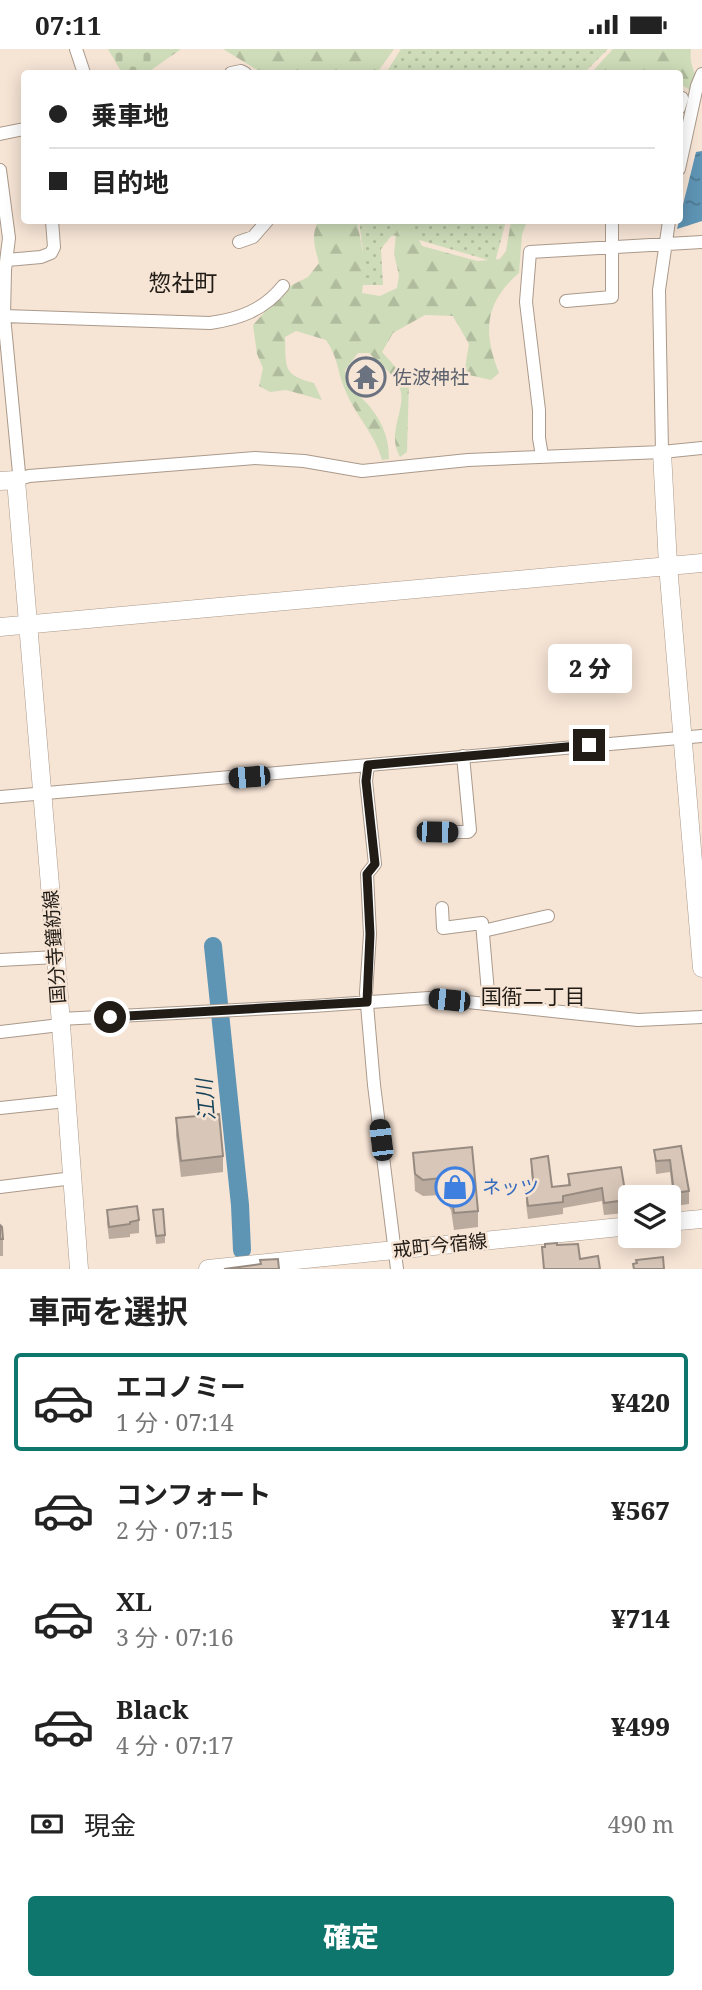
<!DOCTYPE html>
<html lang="ja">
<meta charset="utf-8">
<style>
body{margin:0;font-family:"Noto Serif","Noto Sans JP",serif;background:#f2f2f2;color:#222;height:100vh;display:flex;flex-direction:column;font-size:26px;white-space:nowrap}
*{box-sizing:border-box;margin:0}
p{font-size:23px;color:#767676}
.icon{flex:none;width:38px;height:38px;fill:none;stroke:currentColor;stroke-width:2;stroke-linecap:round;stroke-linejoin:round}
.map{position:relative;height:1220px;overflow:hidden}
.panel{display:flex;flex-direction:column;background:#fff;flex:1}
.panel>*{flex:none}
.top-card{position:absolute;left:21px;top:21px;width:662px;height:154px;border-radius:7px;box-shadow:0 4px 18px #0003;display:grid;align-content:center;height:154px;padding:0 28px;background:#fff}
.controls{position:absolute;left:618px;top:1136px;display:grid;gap:14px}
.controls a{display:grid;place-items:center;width:63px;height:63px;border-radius:7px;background:#fff;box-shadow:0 4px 18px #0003;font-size:35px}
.end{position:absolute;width:32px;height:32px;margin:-16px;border:9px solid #221c16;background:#fff;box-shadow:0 0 0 4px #fff}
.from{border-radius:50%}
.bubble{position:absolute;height:49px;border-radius:7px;background:#fff;box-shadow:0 4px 18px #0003;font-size:23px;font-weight:800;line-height:49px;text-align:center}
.car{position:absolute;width:21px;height:42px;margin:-21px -10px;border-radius:9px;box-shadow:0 0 5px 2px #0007;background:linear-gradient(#222 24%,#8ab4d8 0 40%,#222 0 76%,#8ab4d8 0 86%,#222 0)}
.top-card b{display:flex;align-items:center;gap:24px;height:66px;font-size:26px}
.top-card b+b{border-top:2px solid #e0e0e0}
.top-card i{width:18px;height:18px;background:#222}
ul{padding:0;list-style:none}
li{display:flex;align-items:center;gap:21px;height:98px;margin:0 14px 10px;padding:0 14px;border:4px solid transparent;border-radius:7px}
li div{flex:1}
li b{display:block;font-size:26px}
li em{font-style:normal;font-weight:800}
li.on{border-color:#0f766e}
li>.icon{width:63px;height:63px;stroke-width:1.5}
h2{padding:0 28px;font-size:32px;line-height:84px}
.pay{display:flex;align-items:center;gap:18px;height:77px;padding:0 28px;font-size:26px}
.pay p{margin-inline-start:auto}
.cta{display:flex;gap:14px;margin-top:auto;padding:14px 28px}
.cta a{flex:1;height:80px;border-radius:7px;background:#0f766e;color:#fff;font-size:28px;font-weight:800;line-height:80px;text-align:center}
.status{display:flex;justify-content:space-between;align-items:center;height:49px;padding:0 35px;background:#fff;direction:ltr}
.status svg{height:19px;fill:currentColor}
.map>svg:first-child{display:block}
.grass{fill:url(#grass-dots)}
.forest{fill:url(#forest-firs)}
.cemetery{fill:url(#cemetery-stones)}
.water{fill:url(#water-ripples)}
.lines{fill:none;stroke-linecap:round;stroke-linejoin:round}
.river{stroke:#5e94b4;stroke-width:18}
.street-casing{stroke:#aa9a8b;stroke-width:14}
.secondary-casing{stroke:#aa9a8b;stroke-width:19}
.street{stroke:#fff;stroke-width:12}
.secondary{stroke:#fff;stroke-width:18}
.wall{fill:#baab9e}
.shaded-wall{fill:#978b81}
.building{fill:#d8c7b8;stroke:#978b81;stroke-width:2}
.route{stroke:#221c16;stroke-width:9}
.labels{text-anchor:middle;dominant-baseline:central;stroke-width:5;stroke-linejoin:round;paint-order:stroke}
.worship-label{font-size:19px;fill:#5b616d;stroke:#f6e4d5;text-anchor:start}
.street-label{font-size:19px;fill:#221c16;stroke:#f6e4d5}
.shop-label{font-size:19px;fill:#366cbe;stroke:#f6e4d5;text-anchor:start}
.neighbourhood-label{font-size:21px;fill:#221c16;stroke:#f6e4d5}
.water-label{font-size:21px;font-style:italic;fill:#17435b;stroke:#f6e4d5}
.quarter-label{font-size:23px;fill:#221c16;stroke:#f6e4d5}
</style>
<div class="status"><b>07:11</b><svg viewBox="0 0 49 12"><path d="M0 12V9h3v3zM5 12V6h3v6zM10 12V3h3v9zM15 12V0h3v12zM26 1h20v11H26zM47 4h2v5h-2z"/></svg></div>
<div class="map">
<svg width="702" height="1220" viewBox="0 0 702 1220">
<defs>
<pattern id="grass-dots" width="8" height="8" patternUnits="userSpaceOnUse" patternTransform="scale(1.75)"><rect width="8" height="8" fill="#cedcb9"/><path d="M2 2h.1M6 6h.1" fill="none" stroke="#b1bc9e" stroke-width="1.8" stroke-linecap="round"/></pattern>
<pattern id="forest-firs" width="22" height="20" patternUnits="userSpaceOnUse" patternTransform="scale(1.75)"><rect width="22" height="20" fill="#cedcb9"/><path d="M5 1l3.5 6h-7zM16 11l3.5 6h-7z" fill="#b1bc9e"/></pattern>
<pattern id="cemetery-stones" width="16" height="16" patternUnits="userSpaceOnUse" patternTransform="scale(1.75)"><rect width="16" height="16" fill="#cedcb9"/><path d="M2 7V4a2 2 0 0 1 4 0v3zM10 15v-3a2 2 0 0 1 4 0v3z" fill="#b1bc9e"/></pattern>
<pattern id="water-ripples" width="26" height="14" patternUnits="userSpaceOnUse" patternTransform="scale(1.75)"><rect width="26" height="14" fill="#5e94b4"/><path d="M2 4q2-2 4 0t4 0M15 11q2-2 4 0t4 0" fill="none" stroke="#4d7891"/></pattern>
</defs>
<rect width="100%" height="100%" fill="#f6e4d5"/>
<path class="grass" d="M401,0H608L584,24H386Z
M359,172H506L495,213L402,186L391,187L381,200L383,236H359L363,202Z"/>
<path class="forest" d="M223,0H394L377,24H262Z
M613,0H691C688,23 702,28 702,49L679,34V24H591Z
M319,172H357L365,214L362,244L380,247L397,239L399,226L394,205L397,175L405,173L413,179L422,197L477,212L500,210L506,202L511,172H527L522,186L519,224C484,254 483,284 499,324L491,331L464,325L469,295L453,267L425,266L393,284L382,303L409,333L407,403L400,408C385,382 409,358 399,337C394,325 378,313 369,304H358L345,321C348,341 358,343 370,358C383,374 389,390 389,410L382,411C375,385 356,367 346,343C337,323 339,310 326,291L296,282L285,288C286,318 282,326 314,334L322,351L286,341L270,343L259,337L263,319L257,305L253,276L286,239L308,228L319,214C315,199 310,185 319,172Z"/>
<path class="cemetery" d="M108,0H181L147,24H122Z"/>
<path class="water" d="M702,102V172L677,180L696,103Z"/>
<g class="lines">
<path class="river" d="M213,897L240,1156L242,1201"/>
<g class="street-casing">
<path id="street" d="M76,0L84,24
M231,24L241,22L245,24
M679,59L682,49
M0,85L24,80
M679,120L697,37L702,25
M0,121L9,189L5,221L4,267L19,424L16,431
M239,193L253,188L267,172
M7,211L41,208L51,204L54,198L52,172
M566,252L612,248V172
M4,267L210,274C239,270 264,261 283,237
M662,403L659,241L669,172
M542,407L539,389V361L526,253L530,203L702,193
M16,431L29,427L255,409L304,412L362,422L468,411L662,403L702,399
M368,716L366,732L375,815L367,825L370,885L366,944L374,1036L397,1220
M0,748L702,687
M437,783H468L470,781L463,707
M442,859L443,879L482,874L489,955
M483,882L548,867
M0,911L56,908
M60,970L313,957L429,949L638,971L702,968
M0,983L60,976
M0,1059L66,1052
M0,1138L73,1129"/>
</g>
<g class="secondary-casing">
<path id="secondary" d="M662,403L668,516L702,919
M0,432L16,431L56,908L79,1220
M0,578L702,514
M668,1173L702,1170
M208,1220L630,1177"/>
</g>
<use href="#street" class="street"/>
<use href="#secondary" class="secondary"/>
</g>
<path class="wall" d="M176,1069L223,1107V1123L181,1128L176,1086Z
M681,1097L689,1142V1155L674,1157L670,1123L656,1125L654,1101Z
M413,1104L478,1162V1178L454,1181L451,1161L441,1146L423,1147L415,1142Z
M531,1110L552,1138L568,1136V1125L621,1118L626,1161L625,1164L604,1166L602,1152L563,1159V1165L528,1170L526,1154V1142L533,1141L531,1122Z
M107,1161L139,1171V1184L130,1185V1188L109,1190L107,1174Z
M153,1161L165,1186V1194L156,1195Z
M0,1176L3,1190V1207H0Z"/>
<path class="shaded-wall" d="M626,1148V1161L625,1164V1151Z"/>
<path class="building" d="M219,1065L223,1107L181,1112L176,1069Z
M681,1097L689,1142L674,1144L670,1111L656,1112L654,1101Z
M472,1098L478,1162L454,1164L451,1144L441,1129L423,1131L415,1125L413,1104Z
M548,1107L552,1138L570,1136L568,1125L621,1118L626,1148L625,1151L604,1154L602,1139L563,1147V1153L528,1157L526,1142L534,1140L531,1110Z
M137,1157L139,1171L130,1173V1175L109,1178L107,1161Z
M163,1160L165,1186L156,1187L153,1161Z
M0,1176L2,1178L3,1190H0Z
M557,1194V1196L578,1195L580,1210L598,1207L600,1220H544L542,1198H545V1195Z
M663,1208L664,1220H634L633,1215L637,1214L636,1211Z
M278,1210L279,1220H224L261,1215L260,1211Z"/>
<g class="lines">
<path class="route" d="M110,968L367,953L370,885L367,825L375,815L366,732L368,716L589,696"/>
</g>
<defs>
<g id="temple-ring" transform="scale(2.0125)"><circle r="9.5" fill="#f6e4d5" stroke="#6b7280" stroke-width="1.5"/><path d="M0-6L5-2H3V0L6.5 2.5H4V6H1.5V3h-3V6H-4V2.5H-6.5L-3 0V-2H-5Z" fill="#6b7280"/></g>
<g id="shop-ring" transform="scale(2.0125)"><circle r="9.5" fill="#f6e4d5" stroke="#3f7fe0" stroke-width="1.5"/><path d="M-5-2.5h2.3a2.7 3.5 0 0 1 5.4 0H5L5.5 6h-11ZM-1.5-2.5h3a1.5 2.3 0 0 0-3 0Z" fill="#3f7fe0"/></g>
</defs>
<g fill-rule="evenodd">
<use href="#temple-ring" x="366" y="328"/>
<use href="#shop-ring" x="455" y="1138"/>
</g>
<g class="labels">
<g class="worship-label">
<text x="393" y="328">佐波神社</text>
</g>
<g class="street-label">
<text transform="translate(54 898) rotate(-94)">国分寺鐘紡線</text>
<text transform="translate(440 1196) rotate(-6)">戒町今宿線</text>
</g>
<g class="shop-label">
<text x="482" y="1138">ネッツ</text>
</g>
<g class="neighbourhood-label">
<text x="533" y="947">国衙二丁目</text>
</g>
<g class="water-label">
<text transform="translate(205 1051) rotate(-95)">江川</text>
</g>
<g class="quarter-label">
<text x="183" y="233">惣社町</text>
</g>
</g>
</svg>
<div class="controls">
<a><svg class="icon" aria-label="layers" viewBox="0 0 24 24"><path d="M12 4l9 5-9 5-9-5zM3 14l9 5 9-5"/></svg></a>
</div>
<i class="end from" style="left:110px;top:968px"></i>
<i class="end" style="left:589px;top:696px"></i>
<div class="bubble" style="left:548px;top:595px;width:84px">2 分</div>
<i class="car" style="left:249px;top:728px;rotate:265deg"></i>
<i class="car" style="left:437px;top:783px;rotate:91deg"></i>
<i class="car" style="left:449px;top:951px;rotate:276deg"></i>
<i class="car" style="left:381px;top:1091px;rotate:353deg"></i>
<div class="top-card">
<b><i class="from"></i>乗車地</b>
<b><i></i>目的地</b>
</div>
</div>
<section class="panel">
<h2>車両を選択</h2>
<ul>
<li class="on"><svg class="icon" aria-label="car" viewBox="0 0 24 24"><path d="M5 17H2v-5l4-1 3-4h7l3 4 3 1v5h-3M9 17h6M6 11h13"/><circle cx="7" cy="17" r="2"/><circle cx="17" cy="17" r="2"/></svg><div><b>エコノミー</b><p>1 分 · 07:14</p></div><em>¥420</em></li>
<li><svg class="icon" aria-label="car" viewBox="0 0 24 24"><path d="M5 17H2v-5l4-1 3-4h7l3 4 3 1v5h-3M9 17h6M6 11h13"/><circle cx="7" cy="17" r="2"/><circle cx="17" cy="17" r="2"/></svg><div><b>コンフォート</b><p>2 分 · 07:15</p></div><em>¥567</em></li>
<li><svg class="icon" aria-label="car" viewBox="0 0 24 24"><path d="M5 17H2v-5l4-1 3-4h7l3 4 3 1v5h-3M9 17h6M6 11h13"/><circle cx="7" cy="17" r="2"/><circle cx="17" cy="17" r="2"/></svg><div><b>XL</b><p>3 分 · 07:16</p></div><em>¥714</em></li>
<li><svg class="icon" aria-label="car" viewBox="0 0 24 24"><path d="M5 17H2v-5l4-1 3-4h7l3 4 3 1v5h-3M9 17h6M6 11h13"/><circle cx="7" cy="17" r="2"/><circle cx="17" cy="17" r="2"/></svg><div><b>Black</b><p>4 分 · 07:17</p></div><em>¥499</em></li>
</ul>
<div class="pay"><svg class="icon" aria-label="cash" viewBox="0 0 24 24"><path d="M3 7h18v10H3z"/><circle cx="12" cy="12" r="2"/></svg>現金<p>490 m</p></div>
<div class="cta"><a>確定</a></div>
</section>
